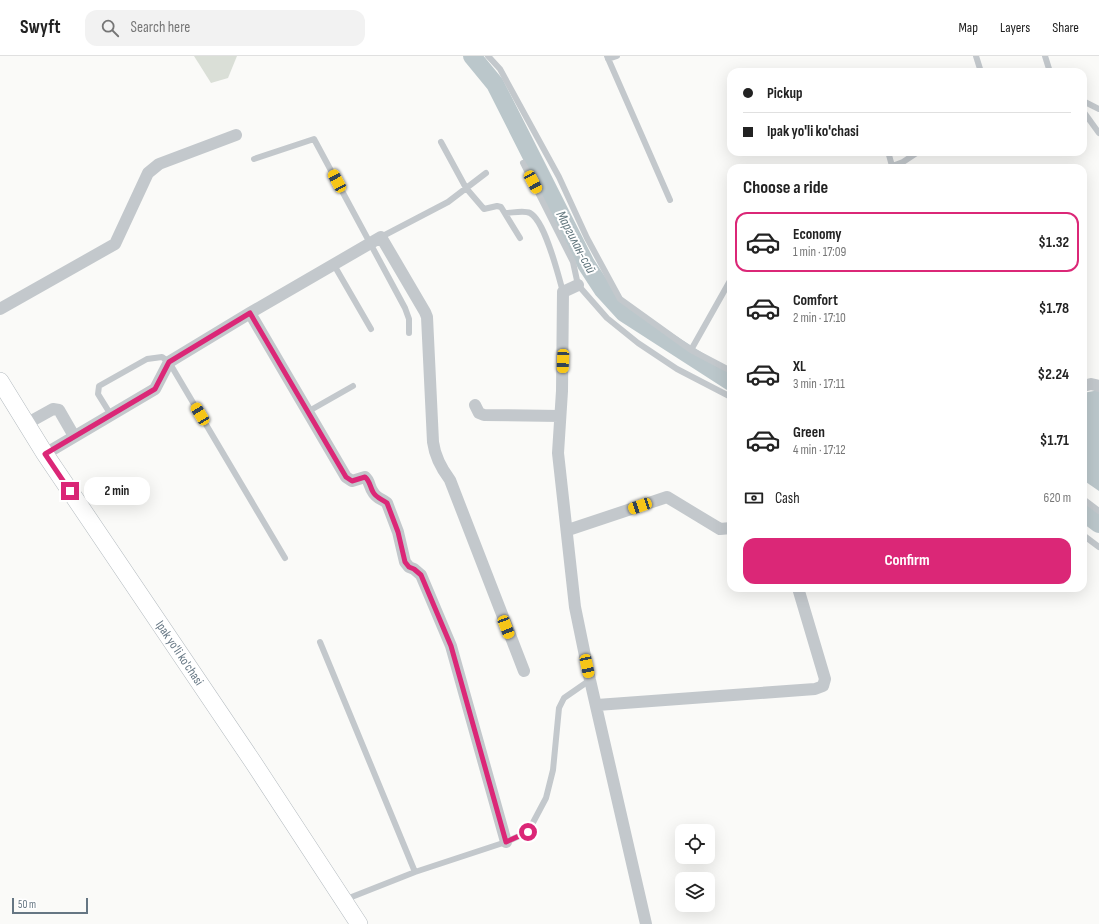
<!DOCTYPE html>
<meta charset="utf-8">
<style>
body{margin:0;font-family:"Sofia Sans Condensed",sans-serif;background:#f2f2f2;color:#222;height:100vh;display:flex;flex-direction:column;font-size:15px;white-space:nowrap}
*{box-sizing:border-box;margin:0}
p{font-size:13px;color:#767676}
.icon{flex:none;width:22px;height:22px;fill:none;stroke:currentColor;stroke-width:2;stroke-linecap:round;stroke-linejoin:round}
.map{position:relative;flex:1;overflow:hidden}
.details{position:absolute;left:727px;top:108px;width:360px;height:428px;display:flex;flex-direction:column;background:#fff;border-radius:12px;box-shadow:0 4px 16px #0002}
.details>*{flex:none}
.guide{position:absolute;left:727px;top:12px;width:360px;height:88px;border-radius:12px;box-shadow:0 4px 16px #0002;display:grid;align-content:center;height:88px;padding:0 16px;background:#fff}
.buttons{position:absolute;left:675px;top:768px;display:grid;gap:8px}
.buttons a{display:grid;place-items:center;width:40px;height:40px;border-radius:8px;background:#fff;box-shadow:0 4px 16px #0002;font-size:20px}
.scale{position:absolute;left:12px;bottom:10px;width:76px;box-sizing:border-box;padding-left:4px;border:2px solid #657683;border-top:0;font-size:11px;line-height:14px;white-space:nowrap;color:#657683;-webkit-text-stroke:3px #fff;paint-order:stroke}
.end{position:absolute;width:18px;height:18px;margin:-9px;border:5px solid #db2777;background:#fff;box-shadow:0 0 0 2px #fff}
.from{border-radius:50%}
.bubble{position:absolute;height:28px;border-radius:12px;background:#fff;box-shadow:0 4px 16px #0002;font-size:13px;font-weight:700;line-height:28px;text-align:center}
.car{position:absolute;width:12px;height:24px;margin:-12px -6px;border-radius:5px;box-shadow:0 0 3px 1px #0007;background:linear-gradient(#f5c518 24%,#345 0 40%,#f5c518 0 76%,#345 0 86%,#f5c518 0)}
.guide b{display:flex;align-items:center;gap:14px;height:38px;font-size:15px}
.guide b+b{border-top:1px solid #e0e0e0}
.guide i{width:10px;height:10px;background:#222}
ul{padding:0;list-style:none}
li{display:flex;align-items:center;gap:12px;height:60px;margin:0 8px 6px;padding:0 8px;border:2px solid transparent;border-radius:12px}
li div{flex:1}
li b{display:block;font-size:15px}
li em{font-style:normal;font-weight:700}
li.active{border-color:#db2777}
li>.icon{width:36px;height:36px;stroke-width:1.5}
h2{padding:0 16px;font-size:18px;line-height:48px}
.pay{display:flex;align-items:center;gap:10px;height:44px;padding:0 16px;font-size:15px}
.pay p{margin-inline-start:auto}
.primary-button{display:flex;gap:8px;margin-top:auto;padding:8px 16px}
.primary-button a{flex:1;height:46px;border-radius:12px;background:#db2777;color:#fff;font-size:16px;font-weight:700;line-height:46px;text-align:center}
header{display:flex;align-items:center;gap:24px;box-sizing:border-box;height:56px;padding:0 20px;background:#fff;border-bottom:1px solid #e0e0e0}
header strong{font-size:19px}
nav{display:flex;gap:22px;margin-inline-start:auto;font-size:14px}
.search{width:280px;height:36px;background:#f2f2f2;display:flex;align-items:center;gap:10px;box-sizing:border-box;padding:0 14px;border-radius:12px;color:#767676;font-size:15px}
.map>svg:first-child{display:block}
.green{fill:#dadfd7}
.water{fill:#bbc7cb}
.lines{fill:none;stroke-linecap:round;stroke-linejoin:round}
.river{stroke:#bbc7cb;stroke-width:18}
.secondary-casing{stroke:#b3babf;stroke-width:18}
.lane{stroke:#c3c8cc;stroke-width:6}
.street{stroke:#c3c8cc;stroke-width:12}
.secondary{stroke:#fff;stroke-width:17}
.route{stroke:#db2777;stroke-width:5}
.labels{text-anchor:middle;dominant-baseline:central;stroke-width:4;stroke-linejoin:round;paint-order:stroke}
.street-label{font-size:13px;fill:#657683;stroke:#fff}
.water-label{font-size:14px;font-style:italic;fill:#60757c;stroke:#fff}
</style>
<header>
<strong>Swyft</strong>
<div class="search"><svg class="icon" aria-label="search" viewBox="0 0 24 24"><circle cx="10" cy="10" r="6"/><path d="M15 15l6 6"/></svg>Search here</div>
<nav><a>Map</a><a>Layers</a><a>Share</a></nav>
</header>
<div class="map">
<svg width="1099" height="868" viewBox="0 0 1099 868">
<rect width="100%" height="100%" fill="#fafaf8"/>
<path class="green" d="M194,0H237L228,22L211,27Z"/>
<path class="water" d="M1099,334V435L1083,424V337Z"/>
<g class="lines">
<path class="river" d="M472,0L495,28L586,208L603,234L624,257L731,326
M1083,456L1099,468"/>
<g class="secondary-casing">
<g id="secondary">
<path id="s1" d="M0,325L45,398L253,706L359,868"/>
</g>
</g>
<path class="lane" d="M488,0L500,13L559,121L587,182L620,243L691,294L731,315
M607,0L670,144
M976,0L981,16
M1045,0L1050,16
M608,3L617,0
M911,16V15
M1083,45L1099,53
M1083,55L1099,77
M441,86L466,132L484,153L497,150L501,151L520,182
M890,96L889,99L892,110
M254,103L314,83L405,252L409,263V277
M523,107L573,206L578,229L607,262L638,287L677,313L731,341
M887,112L903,106L918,96
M505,157C512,157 524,154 530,157C545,165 558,218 563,236
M381,181L448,146L486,117
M334,209L371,273
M691,294L731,223
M309,355L353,330
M111,359L98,338L99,330L147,303L162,301L169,306L285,502
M1083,443L1099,455
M1083,479L1099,491
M320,586L415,816
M344,844L415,816L506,786L528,776L546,742L553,714L559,652L564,642L590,624"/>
<path class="street" d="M578,229L563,236L562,335L558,397L575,551L590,624L646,868
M0,253L115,188L148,117L159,108L236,79
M250,257L346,421L352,425L365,421C370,425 369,431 373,436C376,442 382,443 387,447L398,476L405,506L409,511L414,513L421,519L451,590L506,786
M1083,330L1091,328L1099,330
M475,349L479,357L484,359L560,360
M26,368L53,353L59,354L74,380
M45,398L155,333L169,306L250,257L381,181L425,256L427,261L433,386C435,401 441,412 450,424L524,615
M568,474L667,441L720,473L731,472
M597,649L815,633L823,630L825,623L798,532"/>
<use href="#secondary" class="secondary"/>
</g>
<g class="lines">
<path class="route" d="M70,435L45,398L155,333L169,306L250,257L346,421L352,425L365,421C370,425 370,431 373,436C376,442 382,443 387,447L398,476L405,506L409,511L414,513L421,519L451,590L506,786L528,776"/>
</g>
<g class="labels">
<g class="street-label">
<text stroke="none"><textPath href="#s1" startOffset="326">Ipak yo'li ko'chasi</textPath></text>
</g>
<g class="water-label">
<text transform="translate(576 186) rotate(62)">Маргилан-сай</text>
</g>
</g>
</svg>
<div class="buttons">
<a><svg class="icon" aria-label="locate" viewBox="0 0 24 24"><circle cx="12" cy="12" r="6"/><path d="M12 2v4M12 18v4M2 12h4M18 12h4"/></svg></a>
<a><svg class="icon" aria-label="layers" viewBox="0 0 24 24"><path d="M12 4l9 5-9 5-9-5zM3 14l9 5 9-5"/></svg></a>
</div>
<div class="scale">50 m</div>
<i class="end from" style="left:528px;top:776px"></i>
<i class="end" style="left:70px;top:435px"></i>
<div class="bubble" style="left:84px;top:421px;width:66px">2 min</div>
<i class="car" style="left:337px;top:125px;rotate:332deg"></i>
<i class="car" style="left:533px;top:126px;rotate:152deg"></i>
<i class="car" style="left:563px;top:305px;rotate:182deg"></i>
<i class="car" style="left:200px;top:358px;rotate:329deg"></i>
<i class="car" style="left:640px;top:450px;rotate:251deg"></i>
<i class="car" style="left:506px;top:571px;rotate:159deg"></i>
<i class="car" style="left:587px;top:610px;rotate:168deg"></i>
<div class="guide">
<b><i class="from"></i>Pickup</b>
<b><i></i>Ipak yo'li ko'chasi</b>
</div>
<section class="details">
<h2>Choose a ride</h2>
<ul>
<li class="active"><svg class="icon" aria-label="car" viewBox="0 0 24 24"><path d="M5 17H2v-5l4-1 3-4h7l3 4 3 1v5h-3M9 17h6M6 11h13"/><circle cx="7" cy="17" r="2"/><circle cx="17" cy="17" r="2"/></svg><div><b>Economy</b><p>1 min · 17:09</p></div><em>$1.32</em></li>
<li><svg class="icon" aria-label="car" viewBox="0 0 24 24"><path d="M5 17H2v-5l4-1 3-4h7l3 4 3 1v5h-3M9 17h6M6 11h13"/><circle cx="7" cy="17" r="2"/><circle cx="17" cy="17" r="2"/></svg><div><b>Comfort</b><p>2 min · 17:10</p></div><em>$1.78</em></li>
<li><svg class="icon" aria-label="car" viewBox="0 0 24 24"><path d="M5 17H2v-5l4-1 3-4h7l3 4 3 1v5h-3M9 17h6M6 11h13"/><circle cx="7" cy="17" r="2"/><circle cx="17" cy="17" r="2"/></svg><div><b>XL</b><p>3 min · 17:11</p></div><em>$2.24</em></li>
<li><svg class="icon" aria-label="car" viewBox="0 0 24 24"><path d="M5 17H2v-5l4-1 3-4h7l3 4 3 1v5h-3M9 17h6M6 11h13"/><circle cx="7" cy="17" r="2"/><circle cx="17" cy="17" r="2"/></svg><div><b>Green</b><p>4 min · 17:12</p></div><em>$1.71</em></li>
</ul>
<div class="pay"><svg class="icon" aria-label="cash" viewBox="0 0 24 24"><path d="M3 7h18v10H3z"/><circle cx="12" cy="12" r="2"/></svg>Cash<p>620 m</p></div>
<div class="primary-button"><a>Confirm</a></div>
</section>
</div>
